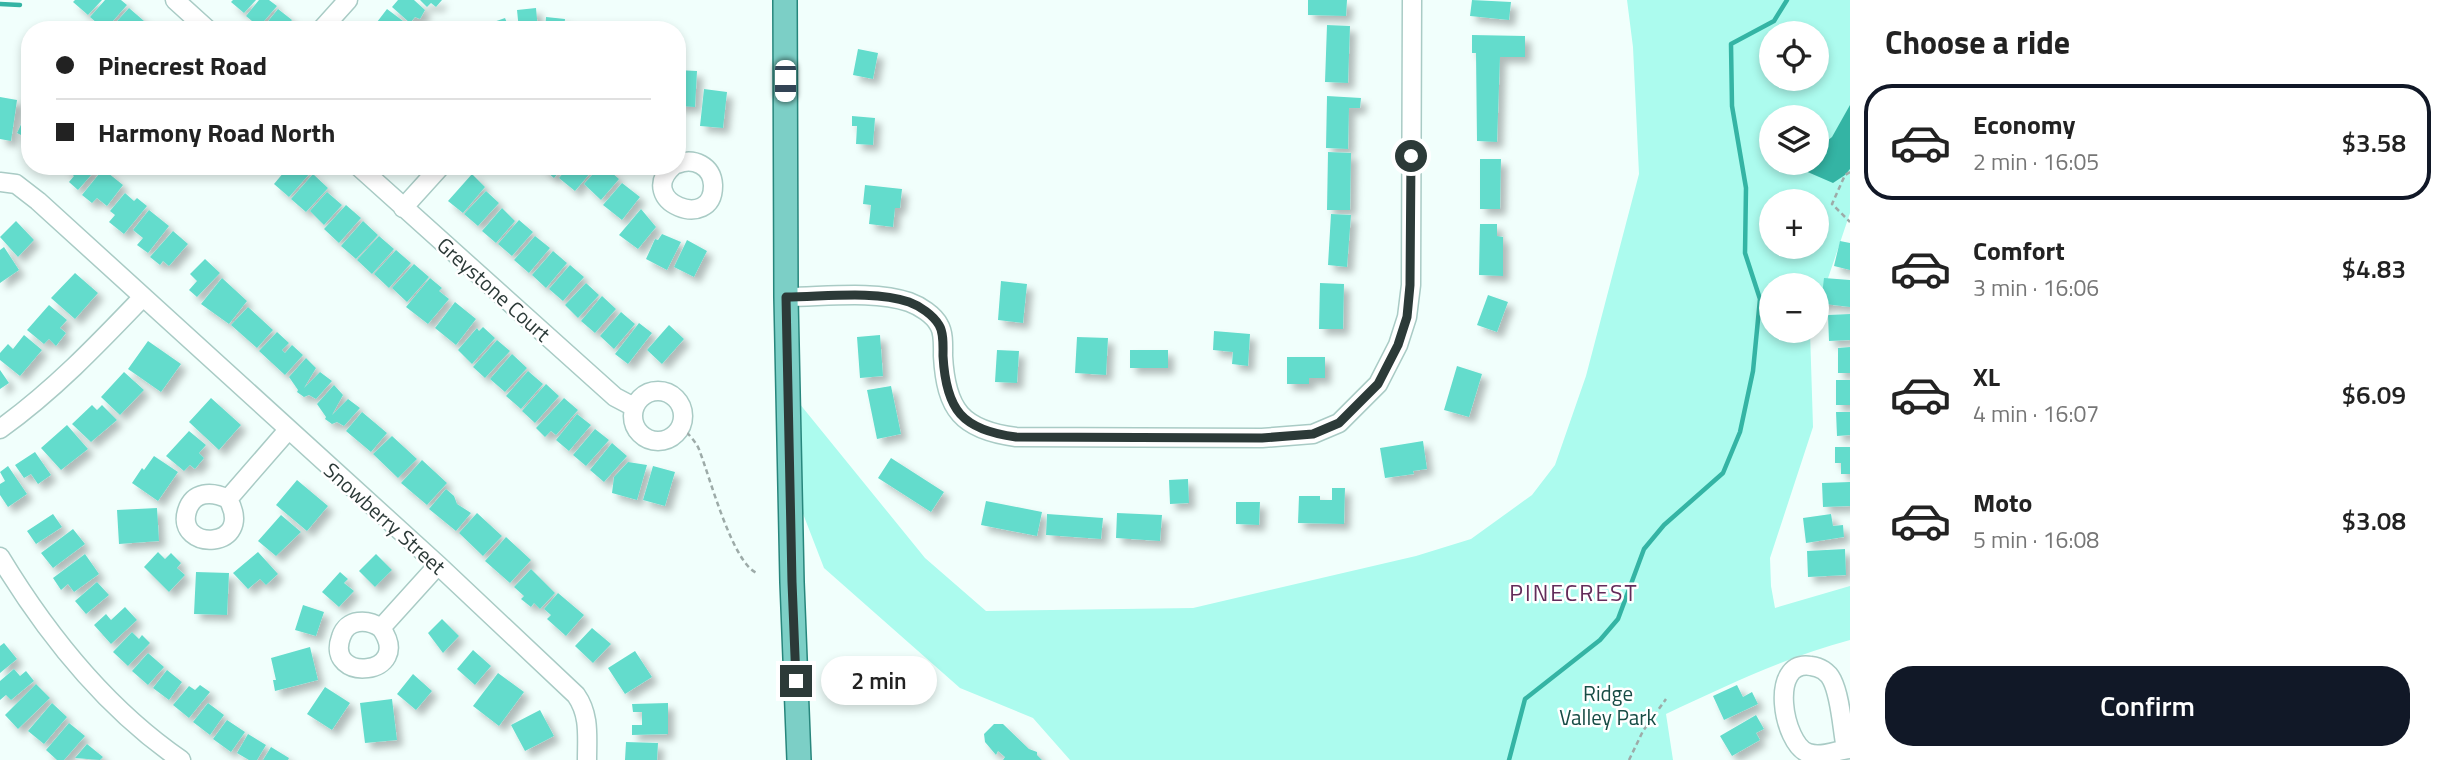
<!DOCTYPE html>
<meta charset="utf-8">
<style>
body{margin:0;font-family:"Titillium Web",sans-serif;background:#f2f2f2;color:#222;height:100vh;display:flex;flex-direction:column;font-size:26px;white-space:nowrap}
*{box-sizing:border-box;margin:0}
p{font-size:23px;color:#767676}
.icon{flex:none;width:38px;height:38px;fill:none;stroke:currentColor;stroke-width:2;stroke-linecap:round;stroke-linejoin:round}
.map{position:relative;flex:1;overflow:hidden}
.side{display:flex;flex-direction:column;background:#fff;width:595px}
.side>*{flex:none}
.guide{position:absolute;left:21px;top:21px;width:665px;height:154px;border-radius:28px;box-shadow:0 4px 10px #0003;display:grid;align-content:center;height:154px;padding:0 35px;background:#fff}
.controls{position:absolute;left:1759px;top:21px;display:grid;gap:14px}
.controls a{display:grid;place-items:center;width:70px;height:70px;border-radius:50%;background:#fff;box-shadow:0 4px 10px #0003;font-size:35px}
.end{position:absolute;width:32px;height:32px;margin:-16px;border:9px solid #2c3a38;background:#fff;box-shadow:0 0 0 4px #fff}
.from{border-radius:50%}
.bubble{position:absolute;height:49px;border-radius:24px;background:#fff;box-shadow:0 4px 10px #0003;font-size:23px;font-weight:600;line-height:49px;text-align:center}
.car{position:absolute;width:21px;height:42px;margin:-21px -10px;border-radius:9px;box-shadow:0 0 5px 2px #0007;background:linear-gradient(#fff 24%,#345 0 40%,#fff 0 76%,#345 0 86%,#fff 0)}
.guide b{display:flex;align-items:center;gap:24px;height:66px;font-size:26px}
.guide b+b{border-top:2px solid #e0e0e0}
.guide i{width:18px;height:18px;background:#222}
ul{padding:0;list-style:none}
li{display:flex;align-items:center;gap:21px;height:116px;margin:0 14px 10px;padding:0 21px;border:4px solid transparent;border-radius:28px}
li div{flex:1}
li b{display:block;font-size:26px}
li em{font-style:normal;font-weight:600}
li.on{border-color:#111827}
li>.icon{width:63px;height:63px;stroke-width:1.5}
h2{padding:0 35px;font-size:32px;line-height:84px}
.action{display:flex;gap:14px;margin-top:auto;padding:14px 35px}
.action a{flex:1;height:80px;border-radius:28px;background:#111827;color:#fff;font-size:28px;font-weight:600;line-height:80px;text-align:center}
main{display:flex;flex:1;min-height:0}
.map>svg:first-child{display:block}
.green{fill:#acfbee;fill-rule:evenodd}
.water{fill:#34b4a4}
.lines{fill:none;stroke-linecap:round;stroke-linejoin:round}
.stream{stroke:#34b4a4;stroke-width:4.5}
.building{fill:#64dccc;filter:url(#shadow)}
.minor-casing{stroke:#a9cbc5;stroke-width:21}
.major-casing{stroke:#27867c;stroke-width:26}
.path{stroke:#9daba8;stroke-width:2.5;stroke-dasharray:5 3.5;stroke-linecap:butt}
.minor{stroke:#fff;stroke-width:18}
.major{stroke:#7ccfc6;stroke-width:23}
.route{stroke:#2c3a38;stroke-width:9}
.labels{text-anchor:middle;dominant-baseline:central;stroke-width:5;stroke-linejoin:round;paint-order:stroke}
.street-label{font-size:21px;fill:#2c3a38;stroke:#fff}
.park-label{font-size:21px;fill:#174c45;stroke:#fff}
.neighbourhood-label{font-size:23px;letter-spacing:2px;fill:#622c5a;stroke:#fff}
</style>
<main>
<div class="map">
<svg width="1850" height="760" viewBox="0 0 1850 760">
<defs>
<filter id="shadow"><feDropShadow dx="6" dy="6" stdDeviation="3.5" flood-color="#0004"/></filter>
</defs>
<rect width="100%" height="100%" fill="#f1fffc"/>
<path class="green" d="M1627,0H1850V213L1820,302L1817,306L1816,285H1771V331H1810L1813,427L1770,558L1771,586L1775,608L1850,586V640C1786,657 1726,686 1666,714L1673,760H1070L1033,718L960,688L824,568L783,462L799,403L925,558L986,611L1193,608L1416,556L1471,539L1532,495L1555,465L1586,376L1639,174L1633,47ZM1771,33H1816V79H1771ZM1771,117H1816V163H1771ZM1771,201H1816V247H1771Z"/>
<path class="water" d="M1850,105V169L1845,175L1833,183L1803,170L1805,163H1816L1817,149L1832,137Z"/>
<g class="lines">
<path class="stream" d="M0,4L20,5
M1509,760L1525,699L1600,640L1618,619L1644,549L1664,525L1723,473L1740,432L1753,371L1760,299L1745,253L1746,188L1732,106L1731,44L1774,21L1787,0"/>
</g>
<path class="building" d="M75,0H102L88,15L73,2Z
M105,0H121L127,5L105,30L90,17Z
M233,0H256L244,13L231,2Z
M259,0H269L277,6L259,27L246,16Z
M398,0H414L425,10L420,19L415,17L410,23L392,7Z
M420,0H442L436,7L431,3L427,7Z
M1308,0H1347L1346,16L1308,15Z
M1472,0L1511,2L1509,20L1470,16Z
M129,8L144,21L136,30H109Z
M536,8L538,30H519L517,10Z
M278,9L292,20L284,30H261Z
M387,9L411,27L409,30H379L374,26Z
M546,17L565,19L564,30H545Z
M505,18L510,30H491L488,24Z
M1327,25L1350,26L1348,83L1325,82Z
M1472,35L1525,36V57H1500L1497,142L1477,141L1476,53H1472Z
M858,49L878,53L873,79L853,75Z
M677,70L697,71L695,107L677,106Z
M704,89L727,92L723,128L700,126Z
M1327,96L1361,98L1360,108H1349L1348,149L1326,148Z
M0,97L17,100L11,141L0,139Z
M30,106V151L24,149L29,139L17,133Z
M852,116L875,118L873,145L856,144L857,126H852Z
M1328,152L1351,153L1350,210H1327Z
M1480,159H1501L1500,209H1480Z
M66,166H99L78,190L69,182L74,176L64,168Z
M289,166H304L311,172L289,197L274,184Z
M540,166H564L554,178Z
M569,166H596L575,191L559,178Z
M600,166H604L619,179L601,200L584,184Z
M103,169L123,185L107,206L97,198L92,203L82,195Z
M313,174L328,188L306,212L291,199Z
M472,174L485,187L463,213L448,201Z
M622,183L640,197L622,220L603,205Z
M865,185L902,189L900,208H895L893,227L869,224L871,205L863,204Z
M486,191L499,203L478,226L464,214Z
M327,192L342,205L324,225L310,211Z
M125,193L134,201L137,198L147,206L124,234L109,222L115,215L110,211Z
M346,205L361,218L339,243L324,229Z
M502,208L515,221L496,243L482,231Z
M641,209L656,227L638,249L619,235Z
M149,210L169,226L148,253L137,245L143,238L133,230Z
M1331,214L1351,215L1347,267L1328,265Z
M519,220L533,232L512,256L498,244Z
M16,221L34,240L18,257L0,237Z
M363,221L378,235L356,259L341,246Z
M1480,224H1497V236L1503,237V276L1479,275Z
M173,231L188,244L169,266L163,261L160,265L150,257Z
M662,234L681,242L667,270L646,259L655,239L658,240Z
M379,236L394,249L372,274L357,260Z
M535,236L550,248L529,273L514,260Z
M687,240L707,251L694,277L674,267Z
M1840,241L1850,243V270L1834,266Z
M4,247L19,270L0,283V250Z
M396,250L411,263L389,288L374,274Z
M553,251L567,263L546,288L532,275Z
M205,259L220,273L197,297L189,290L197,281L190,274Z
M414,264L429,277L407,302L392,288Z
M570,265L584,277L563,301L549,289Z
M75,273L98,293L75,319L51,298Z
M222,278L247,301L229,324L201,304Z
M430,278L442,288L439,291L449,299L428,324L406,307Z
M1824,278L1850,280V307L1816,303V294L1822,295Z
M1001,281L1027,284L1023,323L998,320Z
M586,283L599,295L578,318L565,305Z
M1320,283L1344,284L1343,329H1319Z
M1488,295L1508,302L1497,332L1477,325Z
M602,296L616,309L595,333L581,321Z
M455,302L476,319L456,345L435,328Z
M49,305L67,320L60,328L66,333L56,346L49,339L44,344L27,330Z
M248,307L273,330L257,348L231,325Z
M621,312L635,324L614,349L600,336Z
M1850,314V340L1829,341L1828,315Z
M639,323L652,333L628,364L615,354Z
M669,325L684,339L662,364L647,350Z
M483,327L495,338L472,364L458,350L477,328L479,331Z
M1214,331L1250,334L1248,366L1232,364L1233,352L1213,350Z
M277,332L289,343L282,350L285,353L292,345L303,355L285,375L259,351Z
M24,335L42,350L20,376L0,360V353L8,344L13,349Z
M880,335L883,376L860,378L857,337Z
M1077,337L1108,338L1106,375L1075,373Z
M497,340L510,351L485,378L473,367Z
M148,341L181,364L161,392L128,369Z
M1850,347V373H1838V348Z
M997,350L1019,351L1017,383L995,382Z
M1130,350H1168V368H1130Z
M512,354L527,368L505,392L490,379Z
M1287,357H1325V378H1309V384H1287Z
M306,358L316,368L304,388L320,372L332,381L316,399L309,395L304,397L297,392L298,390L289,377Z
M1457,366L1482,374L1469,417L1444,410Z
M0,370L9,383L0,389Z
M528,371L543,384L521,409L506,396Z
M124,372L144,390L120,415L101,397Z
M1836,380H1850V405H1836Z
M546,384L559,396L535,423L522,411Z
M334,385L343,395L332,415L348,399L360,408L344,426L337,422L332,424L325,419L326,417L317,404Z
M891,386L901,434L877,439L867,390Z
M211,398L241,425L219,450L189,422Z
M564,398L578,410L556,435L551,431L545,437L536,428Z
M92,405L97,410L102,405L117,420L91,442L72,424Z
M362,412L387,433L371,452L346,431Z
M1836,412H1850V435L1837,436Z
M577,414L591,425L569,451L556,440Z
M67,425L88,449L61,470L41,448Z
M595,429L609,440L586,466L573,455Z
M189,431L206,445L199,453L204,458L195,469L190,465L184,471L166,456Z
M392,436L417,459L398,478L373,454Z
M1423,441L1427,469L1413,471L1414,474L1385,478L1380,448Z
M612,443L627,456L604,482L590,470Z
M1835,447H1850V474H1841V463H1835Z
M35,452L51,475L38,484L31,474L24,478L15,465Z
M154,456L178,472L158,501L132,483L142,468L144,470Z
M891,458L944,492L931,512L878,478Z
M422,460L447,483L427,505L401,483Z
M628,462L647,465L637,500L612,493L614,477Z
M8,466L27,494L8,507L0,495V484L5,481L0,472Z
M653,466L675,472L665,506L643,500Z
M1188,479L1189,503L1170,504L1169,480Z
M297,480L328,506L307,531L276,505Z
M1850,482V506L1823,507L1822,483Z
M1332,488H1345L1344,524L1298,523L1299,496H1320V500H1332Z
M446,489L454,496L457,504L471,513L456,531L429,509Z
M986,501L1042,512L1037,536L981,525Z
M1236,502H1260L1259,525L1236,524Z
M157,508L159,541L119,544L117,510Z
M477,513L502,536L483,556L459,533Z
M1117,513L1162,515L1160,541L1116,538Z
M53,514L62,527L36,544L27,531Z
M1047,514L1103,518L1101,539L1046,535Z
M1831,514L1833,526L1843,525L1844,537L1806,543L1803,518Z
M281,515L301,532L276,556L258,541Z
M73,529L85,544L53,568L41,553Z
M506,537L531,560L510,583L485,561Z
M1845,549L1846,575L1808,577L1807,551Z
M158,552L165,559L171,553L181,563L177,568L185,575L169,592L144,567Z
M258,552L278,574L266,585L260,579L248,589L233,573Z
M85,554L99,574L74,592L68,584L61,590L53,578Z
M376,554L392,570L375,587L359,571Z
M531,569L555,593L540,609L534,603L531,607L521,599L524,596L514,587Z
M196,572L229,573L227,615L194,614Z
M340,572L348,579L344,583L354,591L339,607L322,592Z
M97,582L109,595L86,614L75,601Z
M558,593L584,615L566,636L547,619L551,615L544,609Z
M303,605L324,612L316,636L295,630Z
M125,607L137,620L111,644L94,625L106,614L111,620Z
M442,619L459,636L443,653L428,633Z
M592,628L611,644L593,663L575,646Z
M132,632L139,639L142,635L150,643L128,666L113,652Z
M4,643L17,659L0,673V646Z
M310,647L318,680L275,691L273,680H276L271,658Z
M473,650L491,666L475,685L457,669Z
M635,651L652,677L625,694L608,668Z
M148,653L164,667L148,685L132,671Z
M14,669L20,676L26,671L34,681L11,700L6,695L0,700V681Z
M167,670L182,682L169,700L153,688Z
M498,673L524,692L499,726L473,706Z
M413,674L432,691L416,710L397,694Z
M36,684L50,698L18,729L5,715Z
M200,685L210,692L189,718L173,705L189,686L195,690Z
M1737,685L1743,697L1752,692L1758,704L1724,720L1713,696Z
M325,687L350,703L332,730L307,714Z
M392,699L397,740L365,743L360,703Z
M52,703L67,717L44,744L28,731Z
M208,703L224,715L210,735L193,722Z
M668,703V734L632,735V725H642V712H633L632,704Z
M540,710L554,736L525,751L511,725Z
M1756,715L1764,729L1756,733L1760,740L1732,756L1720,736Z
M227,720L245,732L231,752L213,739Z
M69,723L85,736L64,760H57L46,750Z
M994,724H1003L1029,749L1037,752V755L1042,760H1003L1005,757L998,751L996,755L985,742L984,734Z
M248,734L266,745L257,760H249L237,753Z
M626,742L658,743L657,760H625Z
M87,744L103,757L100,760L75,758Z
M271,747L289,758L288,760H263Z"/>
<g class="lines">
<g class="minor-casing">
<path id="minor" d="M175,0L208,30
M321,30L348,0
M358,166L615,397L634,407
M673,166C634,201 714,233 713,185C712,166 694,157 677,164
M0,182L16,184L38,201L438,565L576,695C590,715 587,736 587,760
M403,208L441,166
M786,297C823,297 874,290 909,302C920,306 934,315 939,325C944,333 943,347 943,356C946,410 962,430 1016,437L1262,438L1313,434L1339,423L1378,384L1398,345L1407,317L1411,285L1412,0
M633 416a25 25 0 1 1 50 0a25 25 0 1 1-50 0Z
M0,429C53,391 97,345 142,298
M228,499C212,491 193,491 187,511C175,552 256,550 228,499L288,430
M0,557C46,633 107,709 181,760
M381,628C368,619 347,618 341,637C324,684 415,676 381,628L438,565
M1846,749C1842,729 1841,698 1832,680C1828,672 1820,667 1811,666C1768,659 1783,744 1808,753C1822,758 1836,750 1850,749"/>
</g>
<g class="major-casing">
<path id="major" d="M785,0L786,297L792,582L799,760"/>
</g>
<path class="path" d="M1850,172L1845,175L1832,204L1850,222
M681,426C688,434 697,442 700,452C710,478 733,564 757,573
M1629,760L1643,731L1666,699"/>
<use href="#minor" class="minor"/>
<use href="#major" class="major"/>
</g>
<g class="lines">
<path class="route" d="M796,681L792,582L786,297C823,297 874,290 909,302C920,306 933,315 939,325C944,333 943,347 943,356C946,410 962,430 1016,437L1262,438L1313,434L1339,423L1378,384L1398,345L1407,317L1410,285L1411,156"/>
</g>
<g class="labels">
<g class="street-label">
<text transform="translate(494 289) rotate(42)">Greystone Court</text>
<text transform="translate(385 518) rotate(42)">Snowberry Street</text>
</g>
<g class="park-label">
<text x="1608" y="693">Ridge<tspan x="1608" dy="24">Valley Park</tspan></text>
</g>
<g class="neighbourhood-label">
<text x="1574" y="592">PINECREST</text>
</g>
</g>
</svg>
<div class="controls">
<a><svg class="icon" aria-label="locate" viewBox="0 0 24 24"><circle cx="12" cy="12" r="6"/><path d="M12 2v4M12 18v4M2 12h4M18 12h4"/></svg></a>
<a><svg class="icon" aria-label="layers" viewBox="0 0 24 24"><path d="M12 4l9 5-9 5-9-5zM3 14l9 5 9-5"/></svg></a>
<a>+</a>
<a>−</a>
</div>
<i class="end from" style="left:1411px;top:156px"></i>
<i class="end" style="left:796px;top:681px"></i>
<div class="bubble" style="left:821px;top:656px;width:116px">2 min</div>
<i class="car" style="left:785px;top:81px;rotate:180deg"></i>
<div class="guide">
<b><i class="from"></i>Pinecrest Road</b>
<b><i></i>Harmony Road North</b>
</div>
</div>
<section class="side">
<h2>Choose a ride</h2>
<ul>
<li class="on"><svg class="icon" aria-label="car" viewBox="0 0 24 24"><path d="M5 17H2v-5l4-1 3-4h7l3 4 3 1v5h-3M9 17h6M6 11h13"/><circle cx="7" cy="17" r="2"/><circle cx="17" cy="17" r="2"/></svg><div><b>Economy</b><p>2 min · 16:05</p></div><em>$3.58</em></li>
<li><svg class="icon" aria-label="car" viewBox="0 0 24 24"><path d="M5 17H2v-5l4-1 3-4h7l3 4 3 1v5h-3M9 17h6M6 11h13"/><circle cx="7" cy="17" r="2"/><circle cx="17" cy="17" r="2"/></svg><div><b>Comfort</b><p>3 min · 16:06</p></div><em>$4.83</em></li>
<li><svg class="icon" aria-label="car" viewBox="0 0 24 24"><path d="M5 17H2v-5l4-1 3-4h7l3 4 3 1v5h-3M9 17h6M6 11h13"/><circle cx="7" cy="17" r="2"/><circle cx="17" cy="17" r="2"/></svg><div><b>XL</b><p>4 min · 16:07</p></div><em>$6.09</em></li>
<li><svg class="icon" aria-label="car" viewBox="0 0 24 24"><path d="M5 17H2v-5l4-1 3-4h7l3 4 3 1v5h-3M9 17h6M6 11h13"/><circle cx="7" cy="17" r="2"/><circle cx="17" cy="17" r="2"/></svg><div><b>Moto</b><p>5 min · 16:08</p></div><em>$3.08</em></li>
</ul>
<div class="action"><a>Confirm</a></div>
</section>
</main>
